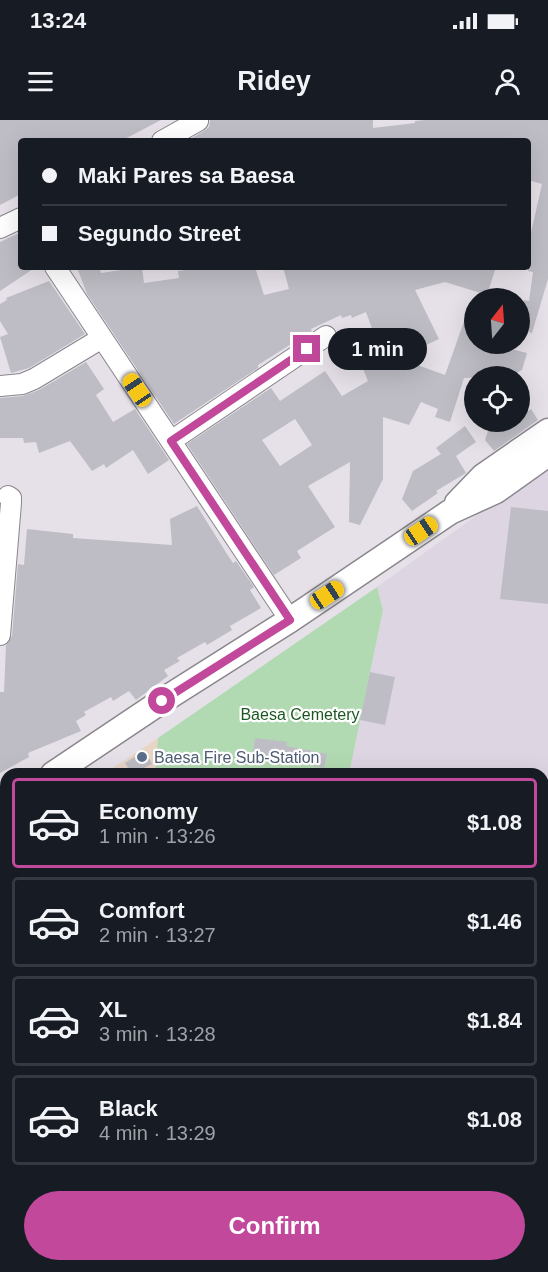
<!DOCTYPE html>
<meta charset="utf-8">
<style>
body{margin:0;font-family:Arial,sans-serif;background:#20242c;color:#f1f3f6;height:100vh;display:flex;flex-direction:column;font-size:22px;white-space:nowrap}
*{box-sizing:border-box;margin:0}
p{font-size:20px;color:#9ea1a6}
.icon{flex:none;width:33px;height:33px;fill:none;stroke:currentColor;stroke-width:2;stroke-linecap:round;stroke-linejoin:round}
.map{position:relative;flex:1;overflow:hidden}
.sheet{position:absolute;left:0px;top:648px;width:549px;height:504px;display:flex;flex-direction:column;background:#171b24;border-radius:18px 18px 0 0;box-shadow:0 6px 24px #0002}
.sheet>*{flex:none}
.banner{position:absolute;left:18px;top:18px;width:513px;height:132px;border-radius:6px;box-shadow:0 6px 24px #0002;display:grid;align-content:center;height:132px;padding:0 24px;background:#171b24}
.needle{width:39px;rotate:17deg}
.tools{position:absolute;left:464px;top:168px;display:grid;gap:12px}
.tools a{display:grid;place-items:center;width:66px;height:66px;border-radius:50%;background:#171b24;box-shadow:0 6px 24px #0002;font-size:30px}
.end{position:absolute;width:27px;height:27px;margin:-14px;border:8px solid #c1489b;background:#fff;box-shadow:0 0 0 3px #fff}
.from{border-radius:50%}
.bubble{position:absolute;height:42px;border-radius:21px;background:#171b24;box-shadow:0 6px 24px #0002;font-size:20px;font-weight:700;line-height:42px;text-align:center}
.car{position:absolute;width:18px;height:36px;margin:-18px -9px;border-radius:8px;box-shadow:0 0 4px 2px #0007;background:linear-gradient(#f5c518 24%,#345 0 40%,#f5c518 0 76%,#345 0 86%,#f5c518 0)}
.banner b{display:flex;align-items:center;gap:21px;height:57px;font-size:22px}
.banner b+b{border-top:2px solid #363941}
.banner i{width:15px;height:15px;background:#f1f3f6}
ul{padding:10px 0 0;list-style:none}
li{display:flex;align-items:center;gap:18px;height:90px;margin:0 12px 9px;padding:0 12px;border:3px solid #363941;border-radius:6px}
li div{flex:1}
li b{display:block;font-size:22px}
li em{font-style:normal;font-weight:700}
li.current{border-color:#c1489b}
li>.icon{width:54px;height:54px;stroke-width:1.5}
.button{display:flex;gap:12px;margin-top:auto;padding:12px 24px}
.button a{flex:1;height:69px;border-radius:36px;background:#c1489b;color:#fff;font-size:24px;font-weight:700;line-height:69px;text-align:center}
.status{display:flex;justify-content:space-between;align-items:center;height:42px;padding:0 30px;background:#171b24;direction:ltr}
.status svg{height:16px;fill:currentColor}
header{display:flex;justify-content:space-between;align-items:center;height:78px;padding:0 24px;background:#171b24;font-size:27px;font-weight:700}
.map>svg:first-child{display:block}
.commercial{fill:#e9d5c6}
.built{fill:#ded5e2}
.green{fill:#b2dab2}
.building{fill:#bebdc5;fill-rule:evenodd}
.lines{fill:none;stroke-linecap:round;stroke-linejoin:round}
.minor-casing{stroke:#8a868c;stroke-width:22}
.major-casing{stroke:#8a868c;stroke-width:27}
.minor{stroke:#fff;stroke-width:20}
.major{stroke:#fff;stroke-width:24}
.route{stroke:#c1489b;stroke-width:8}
.service-dot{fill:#5c6f8a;stroke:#fff;stroke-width:2}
.labels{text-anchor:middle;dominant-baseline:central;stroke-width:4.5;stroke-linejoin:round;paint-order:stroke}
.park-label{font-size:16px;fill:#1b5721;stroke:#fff}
.service-label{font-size:16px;fill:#4e5e75;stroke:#fff;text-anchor:start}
</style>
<div class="status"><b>13:24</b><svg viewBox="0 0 49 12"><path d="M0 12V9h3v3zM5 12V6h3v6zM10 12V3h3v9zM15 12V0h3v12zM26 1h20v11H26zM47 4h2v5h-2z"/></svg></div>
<header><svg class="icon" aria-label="menu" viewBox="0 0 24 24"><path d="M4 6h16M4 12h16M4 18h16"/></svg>Ridey<svg class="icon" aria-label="person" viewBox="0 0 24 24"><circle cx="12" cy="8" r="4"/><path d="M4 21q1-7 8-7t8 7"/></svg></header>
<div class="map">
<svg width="548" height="1152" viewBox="0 0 548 1152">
<rect width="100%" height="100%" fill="#e6e1e8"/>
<path class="commercial" d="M158,618L155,654H104Z
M6,720V1052L0,1056V724Z"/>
<path class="built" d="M548,344V1152H0V1056L6,1052V1146H543V654H349L383,490L377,467Z"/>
<path class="green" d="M377,467L383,490L349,654H155L158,618Z"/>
<path class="building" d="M0,0H161L121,21H21V74L0,85Z
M210,0H373V8L415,3V1L425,0H548V159L532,213L524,211L526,199H522L524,180L529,181L533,152L528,151V126L542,64L528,60V21H187L204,11L209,7Z
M21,112V147H36L0,171V122Z
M86,147H99L101,153L142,147L144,163L179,158L178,151L206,147H255L264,175L289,169L283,147H496L487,175L445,162L415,170L439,219L398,238L445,255L472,179H474V224H499V226L527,233L522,250L511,256L464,258L450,302L435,297L438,289L421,282L409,305L383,297V359L360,405L349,402L350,342L308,366L335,407L297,431L301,438L274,455L187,324L271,268L280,281L325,251L342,276L368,261L357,234L378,225L366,192L352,198L351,195L342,198L341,195L311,209L312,211L258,245V248L174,304L87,174L78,150ZM295,299L312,325L280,346L262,320Z
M49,161L85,214L29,248L11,253L0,217L8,214L0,201V184L7,180L6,178Z
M86,242L104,269L96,275L113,302L135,289L169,340L148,354L133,330L106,348L104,344L92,351L70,321L39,333L36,322L24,323L23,318H0V278L23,276L39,270Z
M531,289L538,300L494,331L485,320L491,302H519V297Z
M465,306L476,322L456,336L466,353L436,371L438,373L412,391L402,379L413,351L441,334L436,328Z
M197,386L227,434L233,443L236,441L254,467L250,470L261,488L230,506L232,510L207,525L205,522L177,538L180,541L164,550L168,556L136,580L129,571L113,581L111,577L84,592L86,595L76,601L81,611L28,633L29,637L0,653V572H4L6,525L12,516L18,444L24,445L27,409L73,414V418L172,425L170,399Z
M511,387L548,391V484L500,479Z
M370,552L395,557L385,605L360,600Z
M255,618L287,622L286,626L327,634L324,648L284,639V643L252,639Z
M145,630L152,644L132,654L125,643Z"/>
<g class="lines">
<g class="minor-casing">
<path id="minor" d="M162,21L198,1
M0,108L21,98
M55,147L290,500
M0,266L22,264L34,259L102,218
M171,321L326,216
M0,515L11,383V378L8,376"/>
</g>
<g class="major-casing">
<path id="major" d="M457,383L483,356L548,311
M53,654L162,581L290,500L450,392L496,371L548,334
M0,689L6,685"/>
</g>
<use href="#minor" class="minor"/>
<use href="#major" class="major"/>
</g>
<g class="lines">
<path class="route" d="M162,581L290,500L171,321L307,229"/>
</g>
<circle class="service-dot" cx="142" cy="637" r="6"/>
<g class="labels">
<g class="park-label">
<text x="300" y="594">Baesa Cemetery</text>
</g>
<g class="service-label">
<text x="154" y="637">Baesa Fire Sub-Station</text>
</g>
</g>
</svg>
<div class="tools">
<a><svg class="needle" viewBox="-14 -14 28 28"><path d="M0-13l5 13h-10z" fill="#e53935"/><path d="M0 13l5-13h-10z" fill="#9ea1a6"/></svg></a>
<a><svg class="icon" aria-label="locate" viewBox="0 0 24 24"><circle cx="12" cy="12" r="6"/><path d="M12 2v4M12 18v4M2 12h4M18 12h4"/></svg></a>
</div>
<i class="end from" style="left:162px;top:581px"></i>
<i class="end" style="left:307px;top:229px"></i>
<div class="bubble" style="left:328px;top:208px;width:99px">1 min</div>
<i class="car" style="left:137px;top:270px;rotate:326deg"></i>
<i class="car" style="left:421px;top:411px;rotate:56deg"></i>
<i class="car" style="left:327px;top:475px;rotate:57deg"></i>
<div class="banner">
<b><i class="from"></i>Maki Pares sa Baesa</b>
<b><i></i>Segundo Street</b>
</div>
<section class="sheet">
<ul>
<li class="current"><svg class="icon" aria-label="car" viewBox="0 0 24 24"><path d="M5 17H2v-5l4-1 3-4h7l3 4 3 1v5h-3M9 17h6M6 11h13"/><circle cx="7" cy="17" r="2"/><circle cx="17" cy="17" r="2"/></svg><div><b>Economy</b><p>1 min · 13:26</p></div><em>$1.08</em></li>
<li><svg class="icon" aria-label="car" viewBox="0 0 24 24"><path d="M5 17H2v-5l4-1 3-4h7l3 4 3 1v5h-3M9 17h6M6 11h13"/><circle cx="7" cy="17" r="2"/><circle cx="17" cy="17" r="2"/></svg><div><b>Comfort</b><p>2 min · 13:27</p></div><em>$1.46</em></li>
<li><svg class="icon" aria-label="car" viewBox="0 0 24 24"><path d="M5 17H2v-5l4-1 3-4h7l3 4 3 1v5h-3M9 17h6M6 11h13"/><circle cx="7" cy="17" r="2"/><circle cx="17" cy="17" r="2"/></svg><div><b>XL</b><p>3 min · 13:28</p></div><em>$1.84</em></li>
<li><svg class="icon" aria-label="car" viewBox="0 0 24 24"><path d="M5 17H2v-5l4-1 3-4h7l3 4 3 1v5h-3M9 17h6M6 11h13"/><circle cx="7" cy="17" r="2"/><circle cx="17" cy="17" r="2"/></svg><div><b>Black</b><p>4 min · 13:29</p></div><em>$1.08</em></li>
</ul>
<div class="button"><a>Confirm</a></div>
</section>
</div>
